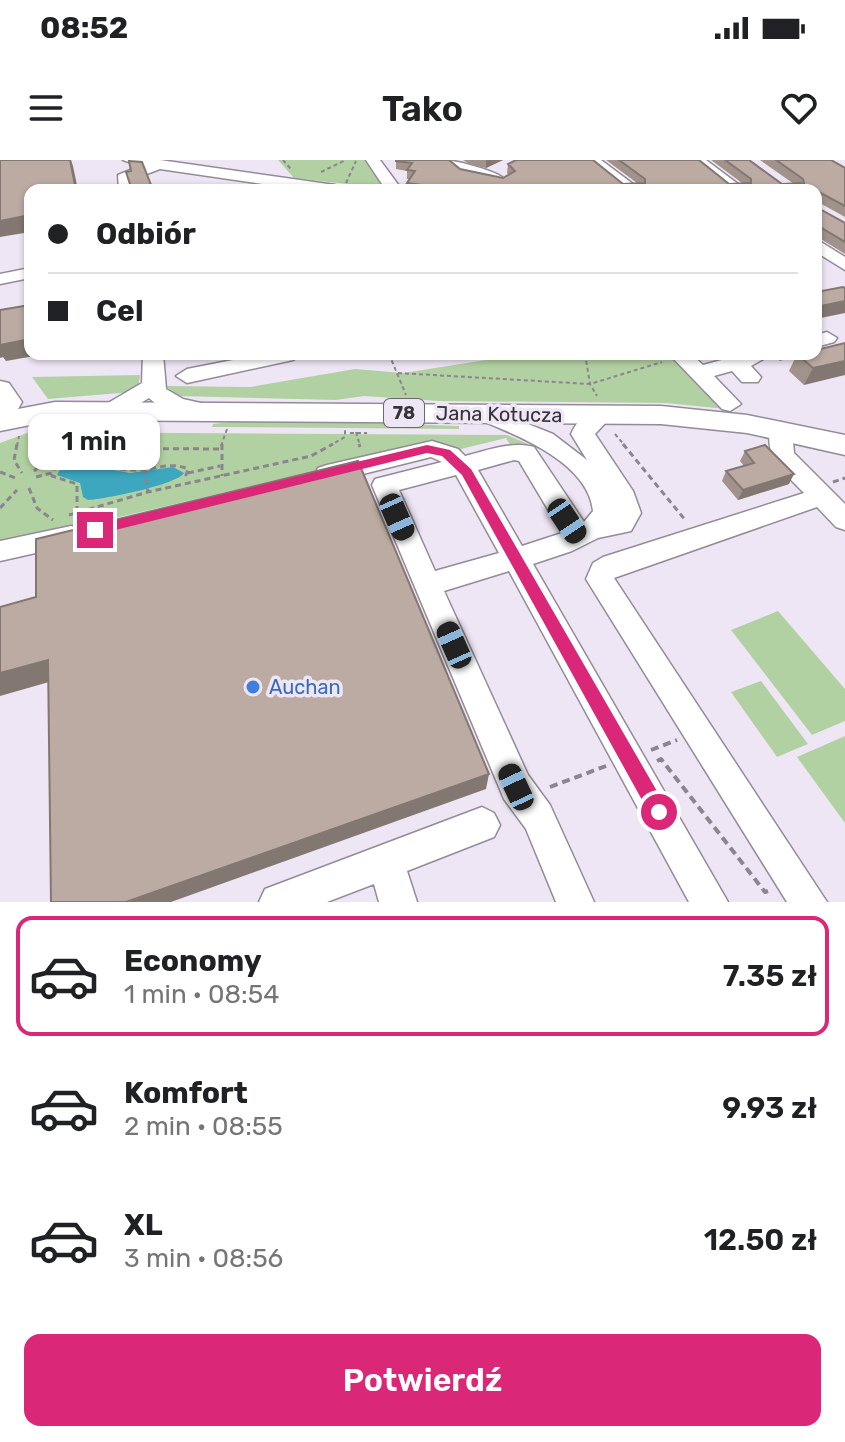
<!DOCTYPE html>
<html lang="pl">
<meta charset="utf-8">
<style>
body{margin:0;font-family:Rubik,sans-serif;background:#f6f6f6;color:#202124;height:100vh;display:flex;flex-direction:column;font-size:30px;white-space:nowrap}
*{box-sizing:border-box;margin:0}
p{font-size:26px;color:#757577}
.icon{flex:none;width:44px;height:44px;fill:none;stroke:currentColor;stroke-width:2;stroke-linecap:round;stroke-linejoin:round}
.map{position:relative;height:742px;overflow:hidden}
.sheet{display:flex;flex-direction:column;background:#fff;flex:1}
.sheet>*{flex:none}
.top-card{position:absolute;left:24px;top:24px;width:798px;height:176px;border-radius:16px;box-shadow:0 2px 6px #0004;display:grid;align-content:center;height:176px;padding:0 24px;background:#fff}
.end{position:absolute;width:36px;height:36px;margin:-18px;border:10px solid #db2777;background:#fff;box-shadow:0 0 0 4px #fff}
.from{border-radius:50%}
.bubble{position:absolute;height:56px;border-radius:16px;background:#fff;box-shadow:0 2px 6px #0004;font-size:26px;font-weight:600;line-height:56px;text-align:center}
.car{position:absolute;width:24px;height:48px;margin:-24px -12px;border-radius:10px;box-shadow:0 0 6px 2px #0007;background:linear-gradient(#222 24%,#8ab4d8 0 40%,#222 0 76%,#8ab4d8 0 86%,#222 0)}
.top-card b{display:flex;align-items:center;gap:28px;height:76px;font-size:30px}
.top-card b+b{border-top:2px solid #e0e0e0}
.top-card i{width:20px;height:20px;background:#202124}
ul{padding:14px 0 0;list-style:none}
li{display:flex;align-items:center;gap:24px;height:120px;margin:0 16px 12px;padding:0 8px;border:4px solid transparent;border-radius:16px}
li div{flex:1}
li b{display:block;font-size:30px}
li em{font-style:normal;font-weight:600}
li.selected{border-color:#db2777}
li>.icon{width:72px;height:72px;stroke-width:1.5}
.primary-button{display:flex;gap:16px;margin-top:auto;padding:16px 24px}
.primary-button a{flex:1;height:92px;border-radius:16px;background:#db2777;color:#fff;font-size:32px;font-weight:600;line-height:92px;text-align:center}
.status{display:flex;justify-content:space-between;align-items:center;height:56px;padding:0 40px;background:#fff;direction:ltr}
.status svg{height:22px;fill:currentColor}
header{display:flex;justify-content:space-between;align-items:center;height:104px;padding:0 24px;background:#fff;font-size:36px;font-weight:600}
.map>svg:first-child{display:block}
.green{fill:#b2d1a2}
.water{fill:#3da7c0}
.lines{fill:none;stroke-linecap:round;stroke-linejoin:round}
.minor-casing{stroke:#938b99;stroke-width:3}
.major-casing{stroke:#938b99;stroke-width:3}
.path-far2{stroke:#8b8590;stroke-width:2;stroke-dasharray:4 3;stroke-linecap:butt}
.path-far1{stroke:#8b8590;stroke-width:3;stroke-dasharray:6 4;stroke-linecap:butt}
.path{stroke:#8b8590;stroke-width:4;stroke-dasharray:8 5;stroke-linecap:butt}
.minor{fill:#fff;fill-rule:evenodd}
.major{fill:#fff;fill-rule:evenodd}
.wall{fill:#a1938b}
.shaded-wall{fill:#837871}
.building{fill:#bbaba2;stroke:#837871;stroke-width:2}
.route{fill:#db2777}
.shop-dot{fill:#3f7fe0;stroke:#efe6f5;stroke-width:3}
.labels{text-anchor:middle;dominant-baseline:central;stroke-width:7;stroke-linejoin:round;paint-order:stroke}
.shield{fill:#efe6f5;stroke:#6d6871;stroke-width:2}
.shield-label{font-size:18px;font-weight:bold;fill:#353238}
.street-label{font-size:20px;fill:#353238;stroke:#efe6f5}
.shop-label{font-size:20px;fill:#366cbe;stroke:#efe6f5;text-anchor:start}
</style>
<div class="status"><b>08:52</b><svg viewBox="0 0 49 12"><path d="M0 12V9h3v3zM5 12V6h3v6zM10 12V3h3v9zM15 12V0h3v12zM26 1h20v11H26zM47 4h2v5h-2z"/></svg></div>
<header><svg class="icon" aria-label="menu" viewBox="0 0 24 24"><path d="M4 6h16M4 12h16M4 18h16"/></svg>Tako<svg class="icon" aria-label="heart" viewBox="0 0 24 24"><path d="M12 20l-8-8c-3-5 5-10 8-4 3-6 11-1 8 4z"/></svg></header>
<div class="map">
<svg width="845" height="742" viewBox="0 0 845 742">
<rect width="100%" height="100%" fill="#efe6f5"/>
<path class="green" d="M278,0H365L385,28L294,18Z
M524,194H575L578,198L671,194L726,249L666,243L439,241L364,236L336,240L177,236L166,226L250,227L355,209L403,213Z
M140,215L138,228L132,232L48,239L32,217Z
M37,258L157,264L37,266Z
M256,259L459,266V269L212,267L213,264Z
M30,272L507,275L528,284L511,286L506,278L461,289L464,298L447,286L435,283L0,385V283Z
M778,451L845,529V561L812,575L731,470Z
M761,521L808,584L777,597L731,532Z
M845,576V663L797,597Z"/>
<path class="water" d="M78,303L130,313L173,307L184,313C176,325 105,339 88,340L83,337L80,323L57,315L62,306Z"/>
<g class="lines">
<g class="minor-casing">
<path id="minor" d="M123,0H160L335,25L343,30H304L160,9L131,20L135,30H119L118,15L140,6Z
M366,0H380L402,30H386Z
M443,0C455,0 492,10 502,17L494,22L460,15Z
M584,0H601L641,30H623Z
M689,0H706L746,30H728Z
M816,79L845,97V110L816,92Z
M30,108V118L0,124V114Z
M827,172L837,178L834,182L816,187V175Z
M143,194H163L166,229L183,239L214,246L217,251L214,256C195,261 163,252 149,238L119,256H103L100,251L103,246L142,223Z
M263,194H303L293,200L187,223L176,216L187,209Z
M669,194H691L703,205L744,194H772L751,206L761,217L758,222H742L732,211L714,216L741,244L730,251L722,249Z
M483,246L553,274L587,300L571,274C577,260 587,252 602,248L613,255L595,274L633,331L641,353L631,371L598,378L572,391L533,404L728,742H689L509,411L444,431L528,615L550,645L594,742H556L526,669L504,639L372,325L375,319L442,302L431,297L327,323L318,320L315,314L318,308L327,305L432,281L458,289L465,296C488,290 511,281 534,287L584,362L593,351C588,301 514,274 475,258L472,253ZM514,300L519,301L562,373L522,386L478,310ZM456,315L499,393L435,411L399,330Z
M781,262L792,270L794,293L845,344V370L836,367L817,347L614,418L827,742H787L586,419L593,403L603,397L804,333C785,313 765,299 770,270Z
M71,366L80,369L84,376L80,383L0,401V381Z
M482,647L494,653L500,665L494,677L407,711L417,742H379L374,724L327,742H259L265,729Z"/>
</g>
<g class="major-casing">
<path id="major" d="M0,221L9,223L22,242L18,249L55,242L661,246L747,255L845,275V295L747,273L661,264L55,260L0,271Z"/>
</g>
<path class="path-far2" d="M283,0L291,9
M321,12L346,0
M346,23L356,1
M389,194L406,235
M585,194L590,224L597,236
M779,200L804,194
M398,213L590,224L662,202
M356,272L360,286
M350,273H367
M615,274L625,286
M17,286L19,276
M64,286L72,268
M119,286L128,271
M221,286L227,269
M329,286L345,277V270"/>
<path class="path-far1" d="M17,284L14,300L22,313
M222,284V316
M359,284L360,287
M623,284L686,361
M63,288L220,289
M148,289L145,311L148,332
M108,305L120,284
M34,311L65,284
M0,312L15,318
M188,313L220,306
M36,317L52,313
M833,322L845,318
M29,328L37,348L53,360
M0,348L17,330
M77,352V324L52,316L55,307C84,296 108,311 137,310C155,310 171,301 188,309L185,318
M69,355L148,332L311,296L333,284"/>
<path class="path" d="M651,590L677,580
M657,601L661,599L765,732L768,731
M550,627L606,606"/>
<use href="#minor" class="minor"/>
<use href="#major" class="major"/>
</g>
<path class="wall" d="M393,0H449L460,9L503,18L509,15L507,13L508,4L623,24L637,23L606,0H699L729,24L742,23L711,0H749L782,24H794L760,0H831L845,8V57L818,42V48L845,63V94L816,76V30H407V23L410,19H407V11L396,9V0Z
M463,0H503L486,8L471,5Z
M845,183L804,225L789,211L797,194Z
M745,291L789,324L738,340L722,321L726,311L744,306L740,301Z"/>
<path class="shaded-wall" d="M70,0H71L73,6L78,30H76Z
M486,0H503L486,8Z
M30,55V72L0,77V61Z
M845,141V153L816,159V147Z
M30,179V194H46L6,201L3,197L0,198V185Z
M845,201V215L804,225L813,208Z
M794,314L789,324L738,340L743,330Z
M48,500L63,518L0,536V513Z
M489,614L486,629L171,742H126Z"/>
<path class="building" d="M0,0H70L76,30H30V55L0,61Z
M396,0H449L460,9L503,18L515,11L508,4L516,0H593L623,24L645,23V19L619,0H699L729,24L751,23V19L725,0H749L782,24L804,23L803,19L776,0H831L845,8V46L817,31L818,48L845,63V82L820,67L816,71V30H459L407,23L415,11L407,10L412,3L396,1Z
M129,1L142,2L153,30H132L126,12L131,11Z
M843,127L845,128V141L816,147V132Z
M30,145V179L0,185V150Z
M845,183V201L813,208L797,194H816V190Z
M765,285L794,314L743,330L726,311L754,303L745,291Z
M358,301L489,614L126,742H51L48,500L0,513V447L36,437V379Z"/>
<path class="route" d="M427,285L450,290L471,309L665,645V658H652L462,315L442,296L427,293L95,375L88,370L95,365Z"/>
<circle class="shop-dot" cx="253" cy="527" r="8"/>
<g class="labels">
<rect class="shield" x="384" y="239" width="40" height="28" rx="6"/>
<g class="shield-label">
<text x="404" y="253">78</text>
</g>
<g class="street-label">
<text transform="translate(499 254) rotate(1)">Jana Kotucza</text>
</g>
<g class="shop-label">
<text x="269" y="527">Auchan</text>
</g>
</g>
</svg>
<i class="end from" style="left:659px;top:652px"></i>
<i class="end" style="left:95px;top:370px"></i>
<div class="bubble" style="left:28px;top:254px;width:132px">1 min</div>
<i class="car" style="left:397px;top:357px;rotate:156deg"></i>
<i class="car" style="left:567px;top:361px;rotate:146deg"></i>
<i class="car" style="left:454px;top:485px;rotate:336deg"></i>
<i class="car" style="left:516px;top:627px;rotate:335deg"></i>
<div class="top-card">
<b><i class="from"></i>Odbiór</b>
<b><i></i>Cel</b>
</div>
</div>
<section class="sheet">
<ul>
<li class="selected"><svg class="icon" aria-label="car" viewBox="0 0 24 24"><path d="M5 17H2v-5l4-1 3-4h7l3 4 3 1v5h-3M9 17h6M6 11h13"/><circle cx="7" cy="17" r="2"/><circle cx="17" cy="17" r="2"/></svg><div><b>Economy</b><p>1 min · 08:54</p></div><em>7.35 zł</em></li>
<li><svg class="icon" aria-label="car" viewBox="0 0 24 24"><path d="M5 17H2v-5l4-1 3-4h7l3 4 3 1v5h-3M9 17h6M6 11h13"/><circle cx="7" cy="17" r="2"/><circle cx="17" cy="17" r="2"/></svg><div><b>Komfort</b><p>2 min · 08:55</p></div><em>9.93 zł</em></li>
<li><svg class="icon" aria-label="car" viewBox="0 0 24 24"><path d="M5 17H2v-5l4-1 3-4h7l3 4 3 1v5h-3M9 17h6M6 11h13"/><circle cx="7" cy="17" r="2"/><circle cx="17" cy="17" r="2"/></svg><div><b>XL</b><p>3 min · 08:56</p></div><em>12.50 zł</em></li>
</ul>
<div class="primary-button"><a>Potwierdź</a></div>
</section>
